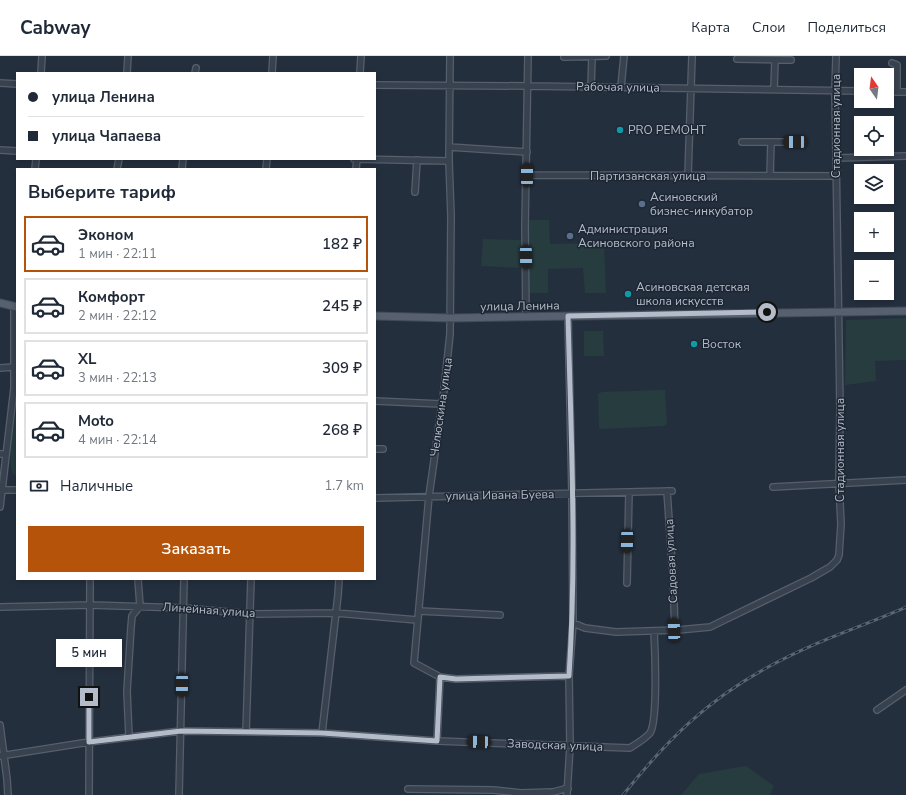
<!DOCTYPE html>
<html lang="ru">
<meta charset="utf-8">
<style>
body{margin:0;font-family:"Nunito Sans",sans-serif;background:#f2f2f3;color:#1f2937;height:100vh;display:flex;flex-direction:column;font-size:15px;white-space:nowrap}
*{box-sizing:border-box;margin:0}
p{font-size:13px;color:#747a83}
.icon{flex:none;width:22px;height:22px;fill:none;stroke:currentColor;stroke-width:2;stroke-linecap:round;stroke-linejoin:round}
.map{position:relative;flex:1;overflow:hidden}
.drawer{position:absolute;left:16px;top:112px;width:360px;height:412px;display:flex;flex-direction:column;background:#fff;border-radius:0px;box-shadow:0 2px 6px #0003}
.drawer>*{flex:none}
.hud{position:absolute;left:16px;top:16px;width:360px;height:88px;border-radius:0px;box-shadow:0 2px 6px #0003;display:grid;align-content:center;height:88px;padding:0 12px;background:#fff}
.needle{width:26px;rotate:346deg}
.buttons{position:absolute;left:854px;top:12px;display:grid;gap:8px}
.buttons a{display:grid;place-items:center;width:40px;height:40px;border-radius:0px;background:#fff;box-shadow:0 2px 6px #0003;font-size:20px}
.end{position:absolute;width:18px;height:18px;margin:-9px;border:5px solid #b4bcc9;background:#111;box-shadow:0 0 0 2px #111}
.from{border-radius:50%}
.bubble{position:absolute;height:28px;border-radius:0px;background:#fff;box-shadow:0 2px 6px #0003;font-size:13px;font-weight:600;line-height:28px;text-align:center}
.car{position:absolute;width:12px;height:24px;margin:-12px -6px;border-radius:5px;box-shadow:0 0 3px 1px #0007;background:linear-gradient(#222 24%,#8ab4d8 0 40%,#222 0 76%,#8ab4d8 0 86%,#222 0)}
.hud b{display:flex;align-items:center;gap:14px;height:38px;font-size:15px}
.hud b+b{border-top:1px solid #e0e1e3}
.hud i{width:10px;height:10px;background:#1f2937}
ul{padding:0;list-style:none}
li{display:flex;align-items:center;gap:12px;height:56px;margin:0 8px 6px;padding:0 4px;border:2px solid #e0e1e3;border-radius:0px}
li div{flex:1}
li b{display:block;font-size:15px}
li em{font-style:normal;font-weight:600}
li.selected{border-color:#b45309}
li>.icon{width:36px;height:36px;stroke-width:1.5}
h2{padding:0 12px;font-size:18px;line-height:48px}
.pay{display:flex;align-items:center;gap:10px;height:44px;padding:0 12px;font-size:15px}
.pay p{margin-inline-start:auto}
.action{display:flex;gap:8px;margin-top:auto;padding:8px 12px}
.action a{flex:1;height:46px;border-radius:0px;background:#b45309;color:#fff;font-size:16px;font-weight:600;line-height:46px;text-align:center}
header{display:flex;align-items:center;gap:24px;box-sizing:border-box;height:56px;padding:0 20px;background:#fff;border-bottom:1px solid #e0e1e3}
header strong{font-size:19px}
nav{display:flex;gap:22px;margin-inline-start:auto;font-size:14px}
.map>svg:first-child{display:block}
.green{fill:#263c3f}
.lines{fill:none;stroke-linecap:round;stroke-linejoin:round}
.minor-casing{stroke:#565f6c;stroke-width:8}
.major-casing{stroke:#414a57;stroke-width:9}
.minor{stroke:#38414e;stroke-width:5.5}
.major{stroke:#56606e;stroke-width:7}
.rail-casing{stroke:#5a6575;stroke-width:3}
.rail{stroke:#1d2633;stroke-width:1.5;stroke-dasharray:4.5;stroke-linecap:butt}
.route{stroke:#b4bcc9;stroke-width:5}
.culture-dot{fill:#0f9aa8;stroke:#1d2633;stroke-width:1.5}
.service-dot{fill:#5c6f8a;stroke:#1d2633;stroke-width:1.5}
.labels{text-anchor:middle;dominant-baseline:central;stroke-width:3;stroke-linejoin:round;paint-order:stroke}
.street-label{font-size:12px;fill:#b4bcc9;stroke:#1d2633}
.poi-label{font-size:12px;fill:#b4bcc9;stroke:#1d2633;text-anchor:start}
</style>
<header>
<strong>Cabway</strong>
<nav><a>Карта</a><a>Слои</a><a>Поделиться</a></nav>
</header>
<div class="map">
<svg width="906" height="739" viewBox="0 0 906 739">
<rect width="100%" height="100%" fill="#242f3e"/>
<path class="green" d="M528,164H549L550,188L604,187L606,237H585L583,212L548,213V237H528Z
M483,183L521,184V212L481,210Z
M906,262V304L875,305L876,325L845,329L846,264Z
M584,275H603L604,300H584Z
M661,334H665L667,368L663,370L603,373L599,372L598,338L602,336Z
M17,350V421L12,417C8,396 14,372 17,350Z
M746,710L774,730L770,739H681L699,718Z"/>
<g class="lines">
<g class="minor-casing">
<path id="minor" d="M564,1L606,0
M737,3L791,4
M892,7L897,9V36
M41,17L42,0
M127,17L128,0
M195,17L196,12
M272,17L273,0
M360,17L361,0
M0,27L17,28
M375,29L528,30L861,35
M591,31L592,0
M621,31L624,0
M774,33L775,4
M887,36H906
M742,86H795
M449,91L527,96
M0,94L17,95
M837,102L906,100
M354,103L449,105
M35,113L36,103
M117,113L119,103
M182,113L183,103
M266,113L267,103
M356,113L357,103
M527,119L836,120
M688,120L692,0
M770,120L771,86
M415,136L417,104
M526,260L525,171L528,0
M0,312L13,311
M375,345L441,348
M375,393H383
M0,398H6
M773,431L906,424
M0,434H17
M667,435L673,521L675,574
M375,442L672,435
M0,451L14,332V251
M627,527L629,436
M0,551L90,549L184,552L251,558L336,557L417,564
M419,555L500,559
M573,567L585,572L616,576L678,574L710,571L811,522L830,511L837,504L839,499L841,468L839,428L840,352L835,35L836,0
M440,621L456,623L569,620
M877,654L906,634
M0,669L7,723L8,739
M246,676L251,523
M322,677L338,539L339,523
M129,681L127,635L131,571L132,560L140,550L138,523
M437,685L440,621L414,607L429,440L444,334L450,278L451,160L449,105L450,0
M0,700L89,686L181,675L322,677L437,685L630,692C636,688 645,683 650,677C658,665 655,593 654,575
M408,733L493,734L521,737L553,736L568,732
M89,739L90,523
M179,739L184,523
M567,739L570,690L569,620L573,567L572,438L568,260"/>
</g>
<g class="major-casing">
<path id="major" d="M0,247L17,251
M375,260L451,262L906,255"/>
</g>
<use href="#minor" class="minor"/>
<use href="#major" class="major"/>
<g class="rail-casing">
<path id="rail" d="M623,739C667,684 707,644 770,610C813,586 861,571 906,551"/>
</g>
<use href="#rail" class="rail"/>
</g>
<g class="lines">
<path class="route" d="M89,641V686L181,675L322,677L437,685L440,621L456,623L569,620C577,500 571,380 568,260L767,256"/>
</g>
<g class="culture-dot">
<circle cx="620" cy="74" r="4"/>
<circle cx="628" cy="238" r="4"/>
<circle cx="694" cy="288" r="4"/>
</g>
<g class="service-dot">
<circle cx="642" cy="148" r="4"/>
<circle cx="570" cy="180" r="4"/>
</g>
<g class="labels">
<g class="street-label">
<text transform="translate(618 31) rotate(1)">Рабочая улица</text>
<text transform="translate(836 70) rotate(-90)">Стадионная улица</text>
<text x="648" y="120">Партизанская улица</text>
<text transform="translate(520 250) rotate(-1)">улица Ленина</text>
<text transform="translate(441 351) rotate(-82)">Челюскина улица</text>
<text transform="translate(840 394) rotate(-90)">Стадионная улица</text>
<text transform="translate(500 439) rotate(-1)">улица Ивана Буева</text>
<text transform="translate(671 505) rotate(-93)">Садовая улица</text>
<text transform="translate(209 554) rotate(4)">Линейная улица</text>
<text transform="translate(555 689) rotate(2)">Заводская улица</text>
</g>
<g class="poi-label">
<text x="628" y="74">PRO РЕМОНТ</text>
<text x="650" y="141">Асиновский<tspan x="650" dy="14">бизнес-инкубатор</tspan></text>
<text x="578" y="173">Администрация<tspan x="578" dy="14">Асиновского района</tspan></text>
<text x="636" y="231">Асиновская детская<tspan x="636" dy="14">школа искусств</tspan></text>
<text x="702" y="288">Восток</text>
</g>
</g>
</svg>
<div class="buttons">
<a><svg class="needle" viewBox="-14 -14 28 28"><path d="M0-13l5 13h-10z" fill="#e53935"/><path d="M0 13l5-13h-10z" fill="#747a83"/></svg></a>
<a><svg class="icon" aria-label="locate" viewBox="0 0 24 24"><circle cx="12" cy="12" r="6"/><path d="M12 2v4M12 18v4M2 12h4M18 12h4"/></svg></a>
<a><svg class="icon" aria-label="layers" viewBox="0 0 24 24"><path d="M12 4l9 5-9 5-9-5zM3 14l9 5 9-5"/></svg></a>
<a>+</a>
<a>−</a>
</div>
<i class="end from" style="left:767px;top:256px"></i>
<i class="end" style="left:89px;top:641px"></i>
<div class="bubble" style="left:56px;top:583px;width:66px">5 мин</div>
<i class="car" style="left:795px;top:86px;rotate:270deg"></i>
<i class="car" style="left:527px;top:119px;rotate:0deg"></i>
<i class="car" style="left:526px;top:201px;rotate:179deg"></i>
<i class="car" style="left:627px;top:485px;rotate:181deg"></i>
<i class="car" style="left:674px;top:574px;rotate:358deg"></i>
<i class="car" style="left:182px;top:629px;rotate:181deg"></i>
<i class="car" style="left:479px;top:686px;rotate:272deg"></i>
<div class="hud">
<b><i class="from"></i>улица Ленина</b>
<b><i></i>улица Чапаева</b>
</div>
<section class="drawer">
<h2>Выберите тариф</h2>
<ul>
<li class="selected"><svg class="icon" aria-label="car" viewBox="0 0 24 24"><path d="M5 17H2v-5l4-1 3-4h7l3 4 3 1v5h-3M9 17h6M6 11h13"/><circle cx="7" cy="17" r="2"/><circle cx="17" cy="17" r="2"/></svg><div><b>Эконом</b><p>1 мин · 22:11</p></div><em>182 ₽</em></li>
<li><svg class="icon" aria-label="car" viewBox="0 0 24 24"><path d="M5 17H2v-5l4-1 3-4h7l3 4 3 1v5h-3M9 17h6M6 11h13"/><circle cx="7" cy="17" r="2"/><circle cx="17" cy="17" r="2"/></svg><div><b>Комфорт</b><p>2 мин · 22:12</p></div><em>245 ₽</em></li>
<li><svg class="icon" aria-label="car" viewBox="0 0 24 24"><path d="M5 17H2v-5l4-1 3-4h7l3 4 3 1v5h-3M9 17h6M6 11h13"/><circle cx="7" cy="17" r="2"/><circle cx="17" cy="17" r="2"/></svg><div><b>XL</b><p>3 мин · 22:13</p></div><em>309 ₽</em></li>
<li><svg class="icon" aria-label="car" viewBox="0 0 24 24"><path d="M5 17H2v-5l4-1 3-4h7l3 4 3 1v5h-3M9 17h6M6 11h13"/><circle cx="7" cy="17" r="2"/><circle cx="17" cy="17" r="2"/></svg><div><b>Moto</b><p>4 мин · 22:14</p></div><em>268 ₽</em></li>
</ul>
<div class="pay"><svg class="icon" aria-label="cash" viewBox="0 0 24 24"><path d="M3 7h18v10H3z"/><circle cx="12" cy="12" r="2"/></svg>Наличные<p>1.7 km</p></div>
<div class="action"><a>Заказать</a></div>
</section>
</div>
